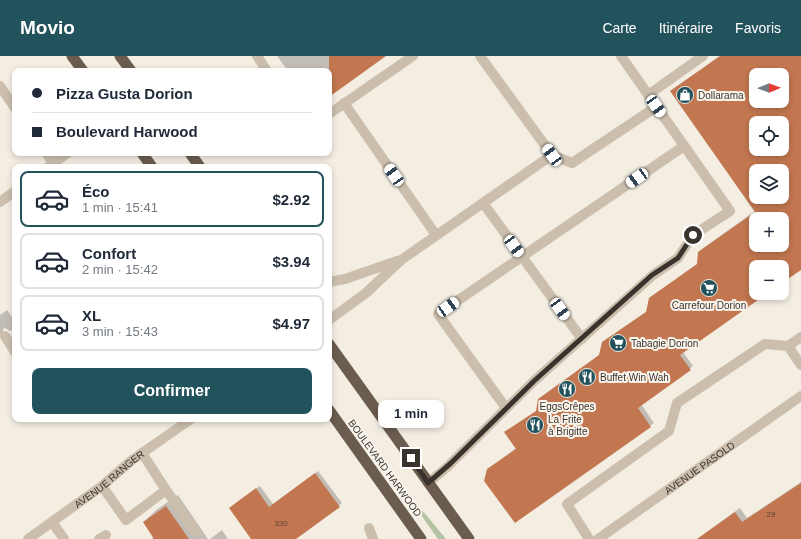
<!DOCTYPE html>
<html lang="fr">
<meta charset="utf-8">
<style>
body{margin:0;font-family:Arial,sans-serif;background:#f6f6f7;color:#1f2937;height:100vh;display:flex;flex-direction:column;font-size:15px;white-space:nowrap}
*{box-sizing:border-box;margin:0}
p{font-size:13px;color:#747a83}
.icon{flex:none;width:22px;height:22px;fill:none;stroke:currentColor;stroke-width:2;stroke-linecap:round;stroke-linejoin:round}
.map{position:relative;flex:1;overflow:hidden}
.details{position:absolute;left:12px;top:108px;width:320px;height:258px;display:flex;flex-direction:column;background:#fff;border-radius:8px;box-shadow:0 2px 6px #0003}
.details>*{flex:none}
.guide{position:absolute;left:12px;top:12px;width:320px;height:88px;border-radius:8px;box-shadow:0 2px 6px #0003;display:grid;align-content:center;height:88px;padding:0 20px;background:#fff}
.needle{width:26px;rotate:89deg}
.fabs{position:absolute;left:749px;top:12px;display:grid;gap:8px}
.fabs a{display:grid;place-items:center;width:40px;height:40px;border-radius:8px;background:#fff;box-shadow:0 2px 6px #0003;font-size:20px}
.end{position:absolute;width:18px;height:18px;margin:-9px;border:5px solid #3a322c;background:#fff;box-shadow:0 0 0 2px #fff}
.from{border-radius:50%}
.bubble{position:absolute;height:28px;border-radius:8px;background:#fff;box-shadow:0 2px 6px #0003;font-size:13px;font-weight:700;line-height:28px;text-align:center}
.car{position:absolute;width:12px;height:24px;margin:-12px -6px;border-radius:5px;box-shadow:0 0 3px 1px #0007;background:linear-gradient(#fff 24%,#345 0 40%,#fff 0 76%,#345 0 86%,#fff 0)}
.guide b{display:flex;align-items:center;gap:14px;height:38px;font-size:15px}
.guide b+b{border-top:1px solid #e0e1e3}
.guide i{width:10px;height:10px;background:#1f2937}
ul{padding:7px 0 0;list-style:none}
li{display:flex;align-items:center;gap:12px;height:56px;margin:0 8px 6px;padding:0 12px;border:2px solid #e0e1e3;border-radius:8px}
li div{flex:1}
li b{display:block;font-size:15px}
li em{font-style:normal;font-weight:700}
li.selected{border-color:#22525b}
li>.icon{width:36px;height:36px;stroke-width:1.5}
.button{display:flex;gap:8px;margin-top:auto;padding:8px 20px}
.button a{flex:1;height:46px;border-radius:8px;background:#22525b;color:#fff;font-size:16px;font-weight:700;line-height:46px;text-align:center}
header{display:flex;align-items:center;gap:24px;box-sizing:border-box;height:56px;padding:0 20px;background:#22525b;color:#fff}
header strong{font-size:19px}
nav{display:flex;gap:22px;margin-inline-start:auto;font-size:14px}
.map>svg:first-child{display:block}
.green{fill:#b4c2a1}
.shadow{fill:#0003;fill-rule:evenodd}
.building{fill:#c27750;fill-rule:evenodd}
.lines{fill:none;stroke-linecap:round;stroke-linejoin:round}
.service{stroke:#cbbead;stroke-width:10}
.minor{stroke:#cbbead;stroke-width:10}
.tertiary{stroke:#cbbead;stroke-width:10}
.trunk{stroke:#6b5c50;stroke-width:11}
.route{stroke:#3a322c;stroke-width:5}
.labels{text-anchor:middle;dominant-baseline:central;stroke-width:4;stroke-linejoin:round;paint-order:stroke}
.number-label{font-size:8px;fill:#5c4335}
.poi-label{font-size:10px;fill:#3a322c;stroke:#faf6ee;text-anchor:start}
.street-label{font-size:10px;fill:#3a322c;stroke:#faf6ee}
</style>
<header>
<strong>Movio</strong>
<nav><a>Carte</a><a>Itinéraire</a><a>Favoris</a></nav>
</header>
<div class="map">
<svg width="801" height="483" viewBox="0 0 801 483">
<rect width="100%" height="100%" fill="#f3ede2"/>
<path class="green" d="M422,454L446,483H438L419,456Z"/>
<path class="shadow" d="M277,0H384L329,40V15H288Z
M720,0H801V213L782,226V211H756V237H767L683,296L693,310L641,348L654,367L515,466L488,413L516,392L537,354L600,298L607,283L648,255L649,242L698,208L702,193L755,155L671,35ZM756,19H782V45H756ZM756,67H782V93H756ZM756,115H782V141H756ZM756,163H782V189H756Z
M7,254L15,266V272L10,275L5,272L3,273V280L0,282V259Z
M318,415L342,447L294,483H252L233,449L260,430L273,448Z
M801,426V483H697L740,452L747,462Z
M178,439L208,483H151L154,481L144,466L156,454Z
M222,474L228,483H210Z"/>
<path class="building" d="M329,0H386L329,41Z
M720,0H801V214L782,227V211H756V237H768L680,299L691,314L638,352L651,371L515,467L484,425L487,413L516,393L504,376L536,355L538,343L599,299L602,286L646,256L649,242L697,208L698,196L755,156L670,35ZM756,19H782V45H756ZM756,67H782V93H756ZM756,115H782V141H756ZM756,163H782V189H756Z
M315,417L340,451L296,483H251L229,452L256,432L269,451Z
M801,427V483H697L735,456L742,466Z
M166,450L189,483H154L143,466Z"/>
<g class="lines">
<path class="service" d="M257,0L267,15
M480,0L552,99L572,107L656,51
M0,30L15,52
M648,39L703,0
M344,47L436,179
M329,58L413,0
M46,97L53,107
M48,111L68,97
M0,146L15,135
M483,147L582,283
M329,226L345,223L397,205
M329,264L366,237L401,204L552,99
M5,280L15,296
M801,281L788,290L801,309
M506,352L438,258L684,90
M428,427L445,413L534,325L653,219L678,202L693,179L730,155L621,0
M102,430L126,464L166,434L142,397
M166,434L195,475
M52,466L64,483
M369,472L373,483
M99,483L106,479
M589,483L567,448L669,375L677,347L765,288L788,290"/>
<path class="minor" id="s1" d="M598,483L801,340"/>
<path class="tertiary" id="s2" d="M28,483L102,430L132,404L191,363"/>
<path class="trunk" d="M72,0L83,15
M120,0L131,15
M142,97L152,111
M190,97L200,111
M329,288L469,483
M329,354L421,483"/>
</g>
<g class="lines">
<path class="route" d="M411,402L428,427L451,407L534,325L652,219L678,202L693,179"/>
</g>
<defs>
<g id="shop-disc" transform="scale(0.9)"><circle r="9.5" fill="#22525b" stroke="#faf6ee"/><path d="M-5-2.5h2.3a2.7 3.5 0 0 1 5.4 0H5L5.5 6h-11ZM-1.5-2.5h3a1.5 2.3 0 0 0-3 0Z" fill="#fff"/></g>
<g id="supermarket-disc" transform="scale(0.9)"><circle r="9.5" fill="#22525b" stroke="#faf6ee"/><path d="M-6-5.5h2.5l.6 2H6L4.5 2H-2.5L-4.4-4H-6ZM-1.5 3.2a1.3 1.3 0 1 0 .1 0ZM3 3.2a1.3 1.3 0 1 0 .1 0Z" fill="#fff"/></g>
<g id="restaurant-disc" transform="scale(0.9)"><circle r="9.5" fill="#22525b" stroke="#faf6ee"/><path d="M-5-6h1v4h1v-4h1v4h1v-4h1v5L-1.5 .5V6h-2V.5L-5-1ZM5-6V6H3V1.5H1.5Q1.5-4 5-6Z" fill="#fff"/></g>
</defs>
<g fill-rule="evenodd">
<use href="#shop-disc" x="685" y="39"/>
<use href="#supermarket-disc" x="709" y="232"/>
<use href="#supermarket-disc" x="618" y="287"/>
<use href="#restaurant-disc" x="587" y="321"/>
<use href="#restaurant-disc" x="567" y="333"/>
<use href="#restaurant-disc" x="535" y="369"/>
</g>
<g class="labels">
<g class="number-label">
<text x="771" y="458">29</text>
<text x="281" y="467">330</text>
</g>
<g class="poi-label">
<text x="698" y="39">Dollarama</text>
<text x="709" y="249" text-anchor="middle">Carrefour Dorion</text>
<text x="631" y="287">Tabagie Dorion</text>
<text x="600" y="321">Buffet Win Wah</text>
<text x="567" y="350" text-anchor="middle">EggsCrêpes</text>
<text x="548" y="363">La Frite<tspan x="548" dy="12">à Brigitte</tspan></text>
</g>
<g class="street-label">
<text transform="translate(385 412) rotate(54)">BOULEVARD HARWOOD</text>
<text stroke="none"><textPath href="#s1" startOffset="124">AVENUE PASOLD</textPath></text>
<text stroke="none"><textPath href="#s2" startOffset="101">AVENUE RANGER</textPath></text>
</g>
</g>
</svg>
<div class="fabs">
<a><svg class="needle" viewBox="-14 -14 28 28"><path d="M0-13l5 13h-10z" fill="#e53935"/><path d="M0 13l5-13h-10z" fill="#747a83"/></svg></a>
<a><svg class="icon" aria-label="locate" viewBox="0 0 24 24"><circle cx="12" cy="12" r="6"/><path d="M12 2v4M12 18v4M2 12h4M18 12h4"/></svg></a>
<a><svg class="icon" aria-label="layers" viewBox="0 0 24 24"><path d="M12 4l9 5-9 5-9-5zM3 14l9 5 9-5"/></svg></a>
<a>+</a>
<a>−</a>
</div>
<i class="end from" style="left:693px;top:179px"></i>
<i class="end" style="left:411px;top:402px"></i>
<div class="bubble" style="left:378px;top:344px;width:66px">1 min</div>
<i class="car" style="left:656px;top:50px;rotate:145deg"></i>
<i class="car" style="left:552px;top:99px;rotate:324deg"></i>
<i class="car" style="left:394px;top:119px;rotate:325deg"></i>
<i class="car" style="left:637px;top:122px;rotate:235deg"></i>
<i class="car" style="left:514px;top:190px;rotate:144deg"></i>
<i class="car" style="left:448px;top:251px;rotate:55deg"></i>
<i class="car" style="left:560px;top:253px;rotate:144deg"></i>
<div class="guide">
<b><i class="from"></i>Pizza Gusta Dorion</b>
<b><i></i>Boulevard Harwood</b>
</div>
<section class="details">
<ul>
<li class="selected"><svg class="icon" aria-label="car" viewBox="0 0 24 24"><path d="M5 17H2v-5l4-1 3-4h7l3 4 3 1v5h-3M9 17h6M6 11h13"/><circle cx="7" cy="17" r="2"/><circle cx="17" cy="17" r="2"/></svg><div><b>Éco</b><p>1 min · 15:41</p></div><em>$2.92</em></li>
<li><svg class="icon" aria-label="car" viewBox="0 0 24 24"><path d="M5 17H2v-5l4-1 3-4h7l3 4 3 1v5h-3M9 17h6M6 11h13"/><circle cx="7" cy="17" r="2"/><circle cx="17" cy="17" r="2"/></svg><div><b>Confort</b><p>2 min · 15:42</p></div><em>$3.94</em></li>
<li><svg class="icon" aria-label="car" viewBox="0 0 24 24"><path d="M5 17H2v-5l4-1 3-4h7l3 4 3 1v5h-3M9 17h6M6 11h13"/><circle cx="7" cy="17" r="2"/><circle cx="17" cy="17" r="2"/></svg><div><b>XL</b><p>3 min · 15:43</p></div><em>$4.97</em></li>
</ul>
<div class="button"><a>Confirmer</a></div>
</section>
</div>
